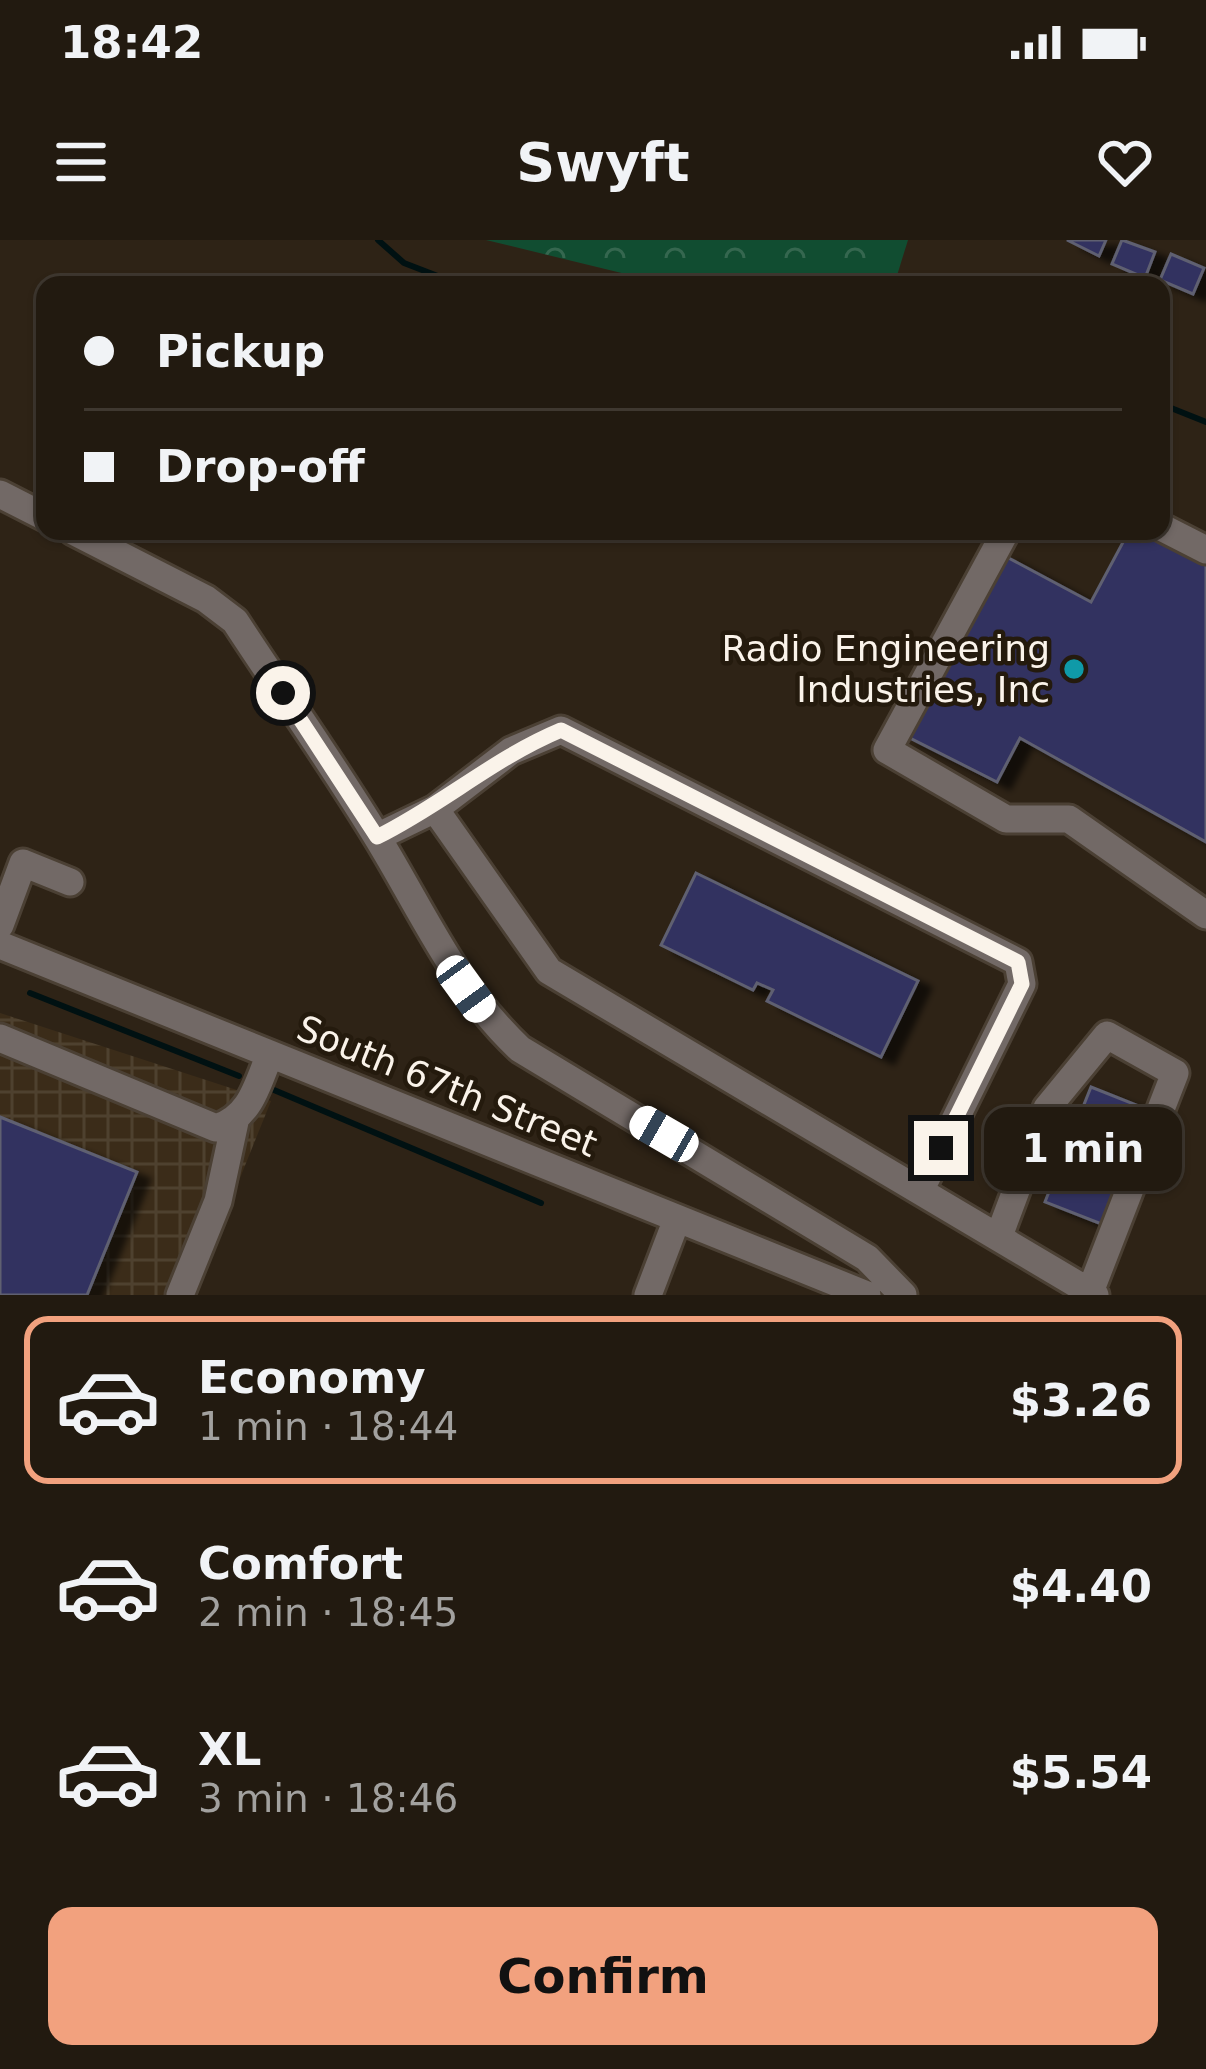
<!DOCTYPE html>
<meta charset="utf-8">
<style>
body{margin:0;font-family:"DejaVu Sans",sans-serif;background:#2e271e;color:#f1f3f6;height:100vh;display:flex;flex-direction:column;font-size:45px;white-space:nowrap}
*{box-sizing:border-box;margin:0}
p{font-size:39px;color:#a2a19f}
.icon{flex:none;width:66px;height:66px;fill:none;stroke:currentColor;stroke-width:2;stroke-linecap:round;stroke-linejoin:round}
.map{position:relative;height:1055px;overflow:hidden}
.drawer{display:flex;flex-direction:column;background:#221a10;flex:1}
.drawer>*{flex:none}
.top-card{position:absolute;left:36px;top:36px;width:1134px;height:264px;border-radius:24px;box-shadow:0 3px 9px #0004,0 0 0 3px #3f3830;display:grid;align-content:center;height:264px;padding:0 48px;background:#221a10}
.end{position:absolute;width:54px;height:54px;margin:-27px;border:15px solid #faf3ea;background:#111;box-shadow:0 0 0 6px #111}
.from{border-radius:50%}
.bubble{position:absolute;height:84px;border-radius:24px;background:#221a10;box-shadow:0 3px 9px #0004,0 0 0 3px #3f3830;font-size:39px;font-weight:700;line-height:84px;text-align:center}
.car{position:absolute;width:36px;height:72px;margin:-36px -18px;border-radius:15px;box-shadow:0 0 9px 3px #0007;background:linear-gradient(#fff 24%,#345 0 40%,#fff 0 76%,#345 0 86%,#fff 0)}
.top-card b{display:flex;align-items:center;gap:42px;height:114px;font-size:45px}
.top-card b+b{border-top:3px solid #3f3830}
.top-card i{width:30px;height:30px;background:#f1f3f6}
ul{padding:21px 0 0;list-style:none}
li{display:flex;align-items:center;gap:36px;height:168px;margin:0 24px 18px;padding:0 24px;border:6px solid transparent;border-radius:24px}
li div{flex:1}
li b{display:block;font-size:45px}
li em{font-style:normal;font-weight:700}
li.selected{border-color:#f2a17e}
li>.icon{width:108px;height:108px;stroke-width:1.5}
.cta{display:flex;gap:24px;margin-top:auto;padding:24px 48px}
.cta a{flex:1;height:138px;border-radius:24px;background:#f2a17e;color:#111;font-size:48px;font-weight:700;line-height:138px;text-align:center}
.status{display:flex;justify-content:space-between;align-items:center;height:84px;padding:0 60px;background:#221a10;direction:ltr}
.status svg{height:33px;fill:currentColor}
header{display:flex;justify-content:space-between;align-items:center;height:156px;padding:0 48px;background:#221a10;font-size:54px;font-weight:700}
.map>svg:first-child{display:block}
.industrial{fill:url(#industrial-grid)}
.park{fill:url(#park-crowns)}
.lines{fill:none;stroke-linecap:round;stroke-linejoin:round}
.stream{stroke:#001112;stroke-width:6}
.building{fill:#333160;stroke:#5f6071;stroke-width:3;filter:url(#shadow)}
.minor-casing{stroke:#4b4034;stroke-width:33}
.minor{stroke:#726966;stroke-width:27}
.route{stroke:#faf3ea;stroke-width:15}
.culture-dot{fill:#0f9aa8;stroke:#241a0d;stroke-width:4.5}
.labels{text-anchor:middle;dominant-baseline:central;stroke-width:9;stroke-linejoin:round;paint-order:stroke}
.poi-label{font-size:36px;fill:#faf3ea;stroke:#241a0d;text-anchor:end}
.street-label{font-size:36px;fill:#faf3ea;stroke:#241a0d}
</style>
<div class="status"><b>18:42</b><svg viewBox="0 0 49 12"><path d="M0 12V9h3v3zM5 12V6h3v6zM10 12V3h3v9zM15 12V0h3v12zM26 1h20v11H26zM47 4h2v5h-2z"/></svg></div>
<header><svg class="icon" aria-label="menu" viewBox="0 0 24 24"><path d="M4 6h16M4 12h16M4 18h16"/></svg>Swyft<svg class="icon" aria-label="heart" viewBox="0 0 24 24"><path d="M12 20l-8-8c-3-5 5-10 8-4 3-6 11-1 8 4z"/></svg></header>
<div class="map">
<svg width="1206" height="1055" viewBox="0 0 1206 1055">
<defs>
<pattern id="industrial-grid" width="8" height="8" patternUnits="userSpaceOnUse" patternTransform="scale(3)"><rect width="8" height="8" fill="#3b2c19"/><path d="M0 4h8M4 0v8" fill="none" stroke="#4e412f"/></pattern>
<pattern id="park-crowns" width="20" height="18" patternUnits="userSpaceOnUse" patternTransform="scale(3)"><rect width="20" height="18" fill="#114d31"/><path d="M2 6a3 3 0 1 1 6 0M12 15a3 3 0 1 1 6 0" fill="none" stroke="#35674f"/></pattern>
<filter id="shadow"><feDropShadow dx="13" dy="7" stdDeviation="3" flood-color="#0009"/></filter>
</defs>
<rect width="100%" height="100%" fill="#2e2316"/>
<path class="industrial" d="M0,773L271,861L193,1055H0Z"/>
<path class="park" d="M486,0H908L894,45H671Z"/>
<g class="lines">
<path class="stream" d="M378,0L404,23L461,45
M1161,164L1206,182
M30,753L239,836
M274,850L541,963"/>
</g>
<path class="building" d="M1067,0H1106L1099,16Z
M1122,0L1155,12L1145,38L1112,24Z
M1171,14L1204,28L1193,54L1160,40Z
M1129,291H1143L1206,325V602L1020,498L997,542L906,496L1003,315L1091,362Z
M696,633L918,741L881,817L767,761L773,750L757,743L753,750L661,705Z
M1091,847L1149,870L1104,985L1045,962L1052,944L1039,940L1056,897L1069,902Z
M0,877L137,932L87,1055H0Z"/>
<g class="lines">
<g class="minor-casing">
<path id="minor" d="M0,254L45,277
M1161,287L1206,310
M73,291L206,359L235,381C282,453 332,523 377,597C423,672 455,748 520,809L867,1018L903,1055
M1006,291L887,510L1006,579H1069L1206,675
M377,597L435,569
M0,685L23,623L70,642
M0,705L867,1055
M0,798L216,888C251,877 257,845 270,814
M921,949L1022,744L1018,722L561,490L511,511L435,569L549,731L1095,1055
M999,996L1047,868L1107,795L1175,833L1090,1052
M180,1055L218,961L235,882
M648,1055L677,979"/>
</g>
<use href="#minor" class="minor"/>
</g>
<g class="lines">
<path class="route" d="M283,453L377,597C442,565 494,518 561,490L1018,722L1022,744L941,908"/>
</g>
<circle class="culture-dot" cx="1074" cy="429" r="12"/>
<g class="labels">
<g class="poi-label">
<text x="1050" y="408">Radio Engineering<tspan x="1050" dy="41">Industries, Inc</tspan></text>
</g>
<g class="street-label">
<text transform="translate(447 846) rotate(22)">South 67th Street</text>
</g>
</g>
</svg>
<i class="end from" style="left:283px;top:453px"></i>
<i class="end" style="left:941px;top:908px"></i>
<div class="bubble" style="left:984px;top:867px;width:198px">1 min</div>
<i class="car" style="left:466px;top:749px;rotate:144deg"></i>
<i class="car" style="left:664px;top:894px;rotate:300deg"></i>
<div class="top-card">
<b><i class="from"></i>Pickup</b>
<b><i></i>Drop-off</b>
</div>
</div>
<section class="drawer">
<ul>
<li class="selected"><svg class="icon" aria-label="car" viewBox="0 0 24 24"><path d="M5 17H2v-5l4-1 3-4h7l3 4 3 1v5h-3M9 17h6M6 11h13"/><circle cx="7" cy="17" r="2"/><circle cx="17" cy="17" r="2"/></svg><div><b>Economy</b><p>1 min · 18:44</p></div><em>$3.26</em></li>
<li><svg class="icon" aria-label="car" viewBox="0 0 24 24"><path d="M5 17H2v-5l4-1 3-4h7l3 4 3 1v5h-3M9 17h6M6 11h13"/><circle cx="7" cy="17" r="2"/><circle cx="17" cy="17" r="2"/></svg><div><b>Comfort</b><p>2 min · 18:45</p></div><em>$4.40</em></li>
<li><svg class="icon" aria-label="car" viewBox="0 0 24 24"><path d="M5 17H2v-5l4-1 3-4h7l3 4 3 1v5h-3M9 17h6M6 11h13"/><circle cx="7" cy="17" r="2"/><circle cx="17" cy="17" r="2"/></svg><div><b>XL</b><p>3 min · 18:46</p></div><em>$5.54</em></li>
</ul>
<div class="cta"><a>Confirm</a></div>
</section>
